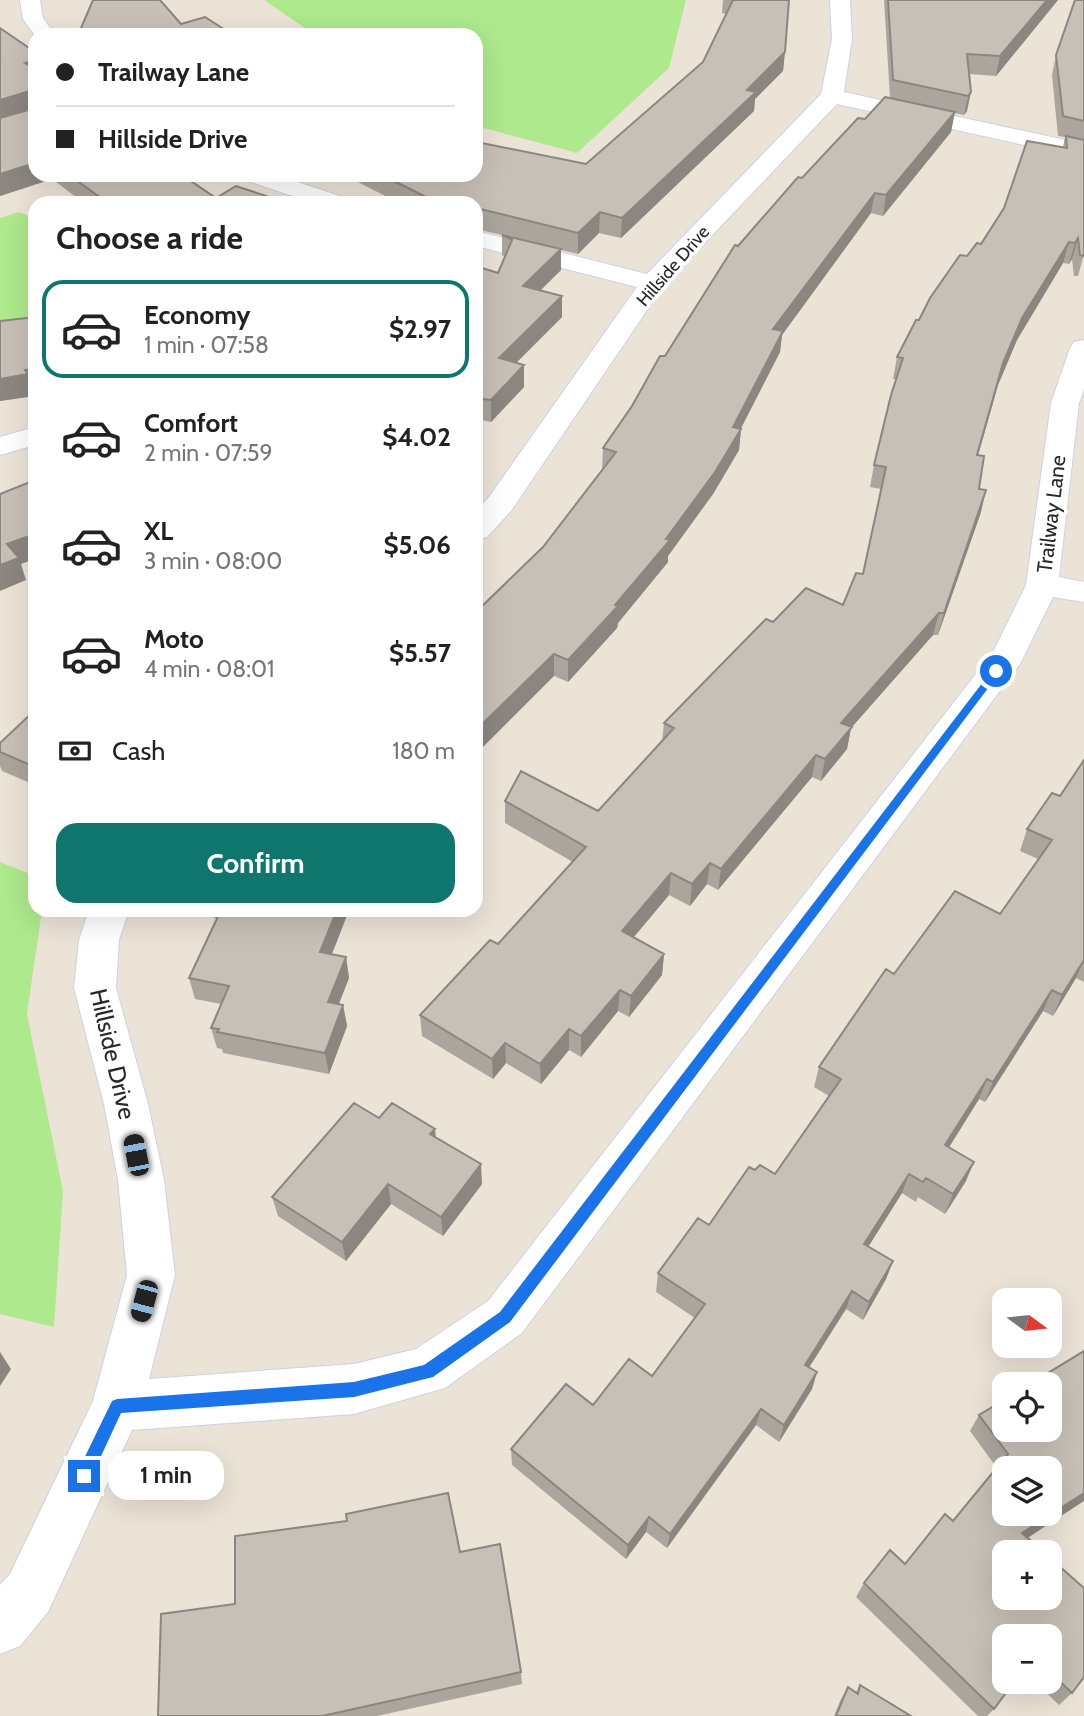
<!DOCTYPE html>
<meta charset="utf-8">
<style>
body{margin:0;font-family:Cabin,sans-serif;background:#f6f6f6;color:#222;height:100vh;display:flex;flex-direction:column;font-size:26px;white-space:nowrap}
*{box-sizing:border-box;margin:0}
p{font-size:23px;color:#767676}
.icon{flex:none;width:38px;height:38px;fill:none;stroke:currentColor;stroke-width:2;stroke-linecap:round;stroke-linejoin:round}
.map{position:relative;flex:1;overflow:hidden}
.panel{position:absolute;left:28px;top:196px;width:455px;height:721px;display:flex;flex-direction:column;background:#fff;border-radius:21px;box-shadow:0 7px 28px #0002}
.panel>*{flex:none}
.guide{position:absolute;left:28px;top:28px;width:455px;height:154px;border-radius:21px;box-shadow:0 7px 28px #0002;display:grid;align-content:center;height:154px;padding:0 28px;background:#fff}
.needle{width:46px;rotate:105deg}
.buttons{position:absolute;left:992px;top:1288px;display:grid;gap:14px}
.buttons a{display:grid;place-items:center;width:70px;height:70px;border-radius:14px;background:#fff;box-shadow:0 7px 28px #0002;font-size:35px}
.end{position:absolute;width:32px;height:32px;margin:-16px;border:9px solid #1a73e8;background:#fff;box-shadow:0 0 0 4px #fff}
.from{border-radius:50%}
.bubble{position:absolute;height:49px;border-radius:21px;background:#fff;box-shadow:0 7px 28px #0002;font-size:23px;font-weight:700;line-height:49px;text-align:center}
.car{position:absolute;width:21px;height:42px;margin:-21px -10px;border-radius:9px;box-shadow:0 0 5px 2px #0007;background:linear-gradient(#222 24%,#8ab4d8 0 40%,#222 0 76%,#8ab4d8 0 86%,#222 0)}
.guide b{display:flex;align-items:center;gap:24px;height:66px;font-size:26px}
.guide b+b{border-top:2px solid #e0e0e0}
.guide i{width:18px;height:18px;background:#222}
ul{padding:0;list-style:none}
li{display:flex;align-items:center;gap:21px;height:98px;margin:0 14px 10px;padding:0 14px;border:4px solid transparent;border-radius:21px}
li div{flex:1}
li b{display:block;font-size:26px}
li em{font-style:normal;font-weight:700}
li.on{border-color:#0f766e}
li>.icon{width:63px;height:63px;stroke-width:1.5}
h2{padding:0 28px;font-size:32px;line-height:84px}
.pay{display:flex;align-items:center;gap:18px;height:77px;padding:0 28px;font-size:26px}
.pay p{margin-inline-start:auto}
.button{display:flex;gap:14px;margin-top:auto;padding:14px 28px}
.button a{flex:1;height:80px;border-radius:21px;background:#0f766e;color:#fff;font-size:28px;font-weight:700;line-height:80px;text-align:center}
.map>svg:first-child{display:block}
.green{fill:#aee98d}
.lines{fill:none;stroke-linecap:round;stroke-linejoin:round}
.minor-casing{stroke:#ccd1e3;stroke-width:2}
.minor{fill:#fff;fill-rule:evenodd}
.wall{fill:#aba59d}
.shaded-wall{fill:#8b8680}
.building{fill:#c7c0b7;stroke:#8b8680;stroke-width:2;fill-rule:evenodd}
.route{fill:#1a73e8}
.labels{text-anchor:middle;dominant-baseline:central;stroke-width:7;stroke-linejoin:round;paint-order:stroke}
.far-street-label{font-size:18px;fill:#282828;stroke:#fff}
.street-label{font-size:21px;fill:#282828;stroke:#fff}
.near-street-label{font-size:24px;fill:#282828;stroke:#fff}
</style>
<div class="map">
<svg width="1084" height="1716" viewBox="0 0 1084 1716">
<rect width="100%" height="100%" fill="#ece3d7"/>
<path class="green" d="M264,0H686L669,68L577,153L476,126V35H315Z
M19,212L35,218V326L0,331V218Z
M0,862L35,876V910H42L27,1014L63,1191L54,1327L0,1314Z"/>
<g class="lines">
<g class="minor-casing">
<path id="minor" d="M20,0H40L43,18L55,35L35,36L23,19Z
M830,0H850L852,39L844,92L1084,144V158L837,104L662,288L511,511L487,537L476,540V511L489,497L637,287L476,246V231L647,274L821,94L832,39Z
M241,175H276L346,198L349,203H313L245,180Z
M1084,340V389L1079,403L1059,577L1084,582V602L1053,597L1020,664L522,1333L445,1388L354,1414L132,1430L48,1612L20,1646L0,1654V1585L10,1574L93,1401L127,1275L118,1180L104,1104L74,988L79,940L89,910H129L119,940L116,988L148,1104L164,1180L175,1275L149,1379L354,1364L416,1349L488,1301L993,652L1026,585L1051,403L1070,348L1074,342Z
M35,427V445L0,455V437Z"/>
</g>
<use href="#minor" class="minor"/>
</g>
<path class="wall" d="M723,0H789L783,71L755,99L754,111L621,238L599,233L578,254L561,250V270L540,290L562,317L516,363L524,365V387L491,422L476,419V266L498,273L505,257L502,255V235L476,229V203H399L344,175H476L586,164L703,62L726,14L722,13Z
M884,0H1058L996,76L969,74L967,111L964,115L954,113L951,132L883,216L871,213L782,335L780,352L741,428L739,450L713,494L668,556V562L618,623L617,628L568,682L554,676L543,547L602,470L603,448L738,246L802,178L865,119L890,98Z
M1084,0V254L1078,276H1074L1072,259L1069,264L1063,263L1017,340L998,385L978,455L981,512L938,635H933L851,728L847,749L821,781L812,777L718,890L707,884L690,906L669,895L634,937L664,954L662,975L629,1017L618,1011L581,1057L569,1050L541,1084L506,1063L493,1079L422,1036L420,1015L498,944L573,862L505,823V801L598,811L662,741L664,723L773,622L843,605L863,574L881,489L870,487L874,465L896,379H893L897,357L919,320L967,256L981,244L1063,147L1065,137L1058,136L1052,75L1056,55Z
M0,28L35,52V175H182L216,198L287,203H84L52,179L0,196Z
M35,317V392H33L34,396L0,401V321Z
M35,710V785L2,771L0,766V743Z
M1084,760V982L1076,978L1053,1016L1043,1011L985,1102L979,1099L949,1147L966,1181L945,1214L918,1197L916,1202L902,1193L868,1247L893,1261L886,1279L863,1320L846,1309L809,1367L817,1372L812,1389L779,1442L756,1425L667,1548L646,1532L626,1559L512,1465L511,1449L593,1405L652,1376L695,1318L656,1292L658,1273L709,1225L755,1170L775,1174L829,1096L814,1087L819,1067L894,974L1000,914L1038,859L1020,851L1027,829L1060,796Z
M212,910H349L332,954L346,957L349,978L339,1004L343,1005L347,1026L329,1074L223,1053L222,1049L217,1048L211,1028L221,1004L195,999L189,978L217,919L214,918Z
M379,1118L436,1138L482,1184L443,1236L391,1204L346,1261L278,1216L272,1197Z
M1004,1400L1027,1538L1072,1693L1059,1705L1035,1682H1050V1636H1004L994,1709L987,1716H978L856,1597L864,1583L905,1564L953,1521L997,1468L970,1431L979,1415Z
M460,1552L521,1672L522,1684L377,1716H158L235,1604Z
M860,1685L911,1716H834L841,1699L848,1687L856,1692Z"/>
<path class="shaded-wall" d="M1047,0H1058L996,76L1000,56Z
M785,52L783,71L755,99L754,111L621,238L622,218Z
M35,60V87L25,63Z
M30,91L34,110L0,121V100Z
M971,92L967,111L964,115L968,96Z
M955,112L951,132L883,216L886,195Z
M35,163V175H51L52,179L0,196V174Z
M875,193L871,213L782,335L780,352L737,436L741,429L739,450L713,494L668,556V562L618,623L617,628L568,682V660L615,605L666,539L733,427L773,329Z
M600,212L599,233L578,254V233Z
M1078,238L1072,259L1069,264L1075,243Z
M1069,242L1063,263L1017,340L998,385L972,477L1003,363L1022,318Z
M561,249V270L524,307L523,286Z
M562,296V317L499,380V358Z
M524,365V387L491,422V400Z
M28,374L34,396L0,401V379Z
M986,490L981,512L938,635L944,613Z
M35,534V559L21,564L26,580L0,591V565L7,544Z
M939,613L933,635L851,728L847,749L821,781L825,759L841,723Z
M554,654V676L476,754V730Z
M816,755L812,777L718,890L721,869Z
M710,863L707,884L690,906L692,884Z
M671,873L669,895L621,952L622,931Z
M337,910H349L324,974L320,952Z
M664,954L662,975L629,1017L631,996Z
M346,957L349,978L331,1023L328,1002Z
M1084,960L1076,978L1053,1016L1062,995Z
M620,990L618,1011L581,1057V1036Z
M1052,990L1043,1011L985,1102L993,1082Z
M343,1005L347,1026L329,1074L325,1053Z
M569,1029V1050L541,1084L540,1064Z
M505,1043L506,1063L493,1079L492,1059Z
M987,1079L979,1099L938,1165L945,1145Z
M435,1129L437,1149L430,1134Z
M974,1162L966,1181L945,1214L953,1194Z
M481,1164L482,1184L443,1236L441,1217Z
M909,1174L902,1193L858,1263L864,1244Z
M388,1184L391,1204L346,1261L342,1242Z
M893,1261L886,1279L863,1320L869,1302Z
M852,1291L846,1309L800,1382L805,1365Z
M0,1352L11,1369L0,1386Z
M817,1372L812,1389L779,1442L784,1425Z
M761,1409L756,1425L667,1548L670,1534Z
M1084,1493V1501L1012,1548L1022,1533Z
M649,1517L646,1532L626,1559L628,1545Z"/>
<path class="building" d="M93,0H160L181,24L205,17L233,35H132L129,33L122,35H78Z
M733,0H789L785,52L747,90L756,92L622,218L600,212L578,233L476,208V203H438L382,175H476V148L482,143L586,164L703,62Z
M888,0H1047L1000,56L967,54L971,92L968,96L893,80Z
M1075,0H1084V121L1063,116L1056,55Z
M0,28L35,52V60L25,63L35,69V72L32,73L35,76V163L0,174V118L32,109L33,94L30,91L0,100Z
M885,97L955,112L886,195L875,193L773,329L783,331L733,427L741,429L715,472L666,539L670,540L615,605L618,606L568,660L554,654L476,730V612L543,547L616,452L603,448L632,406L660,356H665L735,245L738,246L798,177L802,178L858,118L865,119Z
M1066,136L1084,140V256L1080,255L1078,238L1075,243L1069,242L1022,318L1003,363L977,455L984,456L979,489L986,490L944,613H939L841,723L852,727L825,759L816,755L721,869L710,863L692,884L671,873L622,931L664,954L631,996L620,990L581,1036L569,1029L540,1064L505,1043L492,1059L420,1015L490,940L498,944L586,847L505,801L521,771L598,811L674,728L664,723L766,619L773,622L806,588L843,605L856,573L863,574L886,467L874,465L891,395L903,358L897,357L916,320H919L930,298L960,255L967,256L977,243L981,244L1004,208L1027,141L1067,148Z
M69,175H182L216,198L236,186L287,203H150L141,200L131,203H108Z
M502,235L561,249L523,286L562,296L499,358L524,365L491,400L476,398V266L498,273L512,240Z
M35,317V369L25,370L28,374L0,379V321Z
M35,480V534L7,544L19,558L0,565V494Z
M35,710V767L0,752V743Z
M1084,760V960L1062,995L1052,990L993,1082L987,1079L945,1145L974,1162L953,1194L926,1178L923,1182L909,1174L864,1244L893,1261L869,1302L852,1291L805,1365L817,1372L784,1425L761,1409L670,1534L649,1517L628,1545L511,1449L566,1384L593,1405L629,1359L652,1376L705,1304L658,1273L698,1218L709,1225L749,1167L755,1170L760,1165L775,1174L841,1079L819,1067L886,969L894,974L955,891L1000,914L1052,840L1027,829L1052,793L1060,796Z
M221,910H337L320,952L346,957L328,1002L343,1005L325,1053L217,1032L219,1029L211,1028L229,986L189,978Z
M354,1103L379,1118L392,1103L435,1129L430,1134L481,1164L441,1217L388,1184L342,1242L272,1197Z
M1084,1351V1493L1022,1533L1044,1552H1004V1598H1050V1558L1084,1588V1677L1072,1693L1050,1672V1636H1004V1682H1014L994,1709L864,1583L890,1550L905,1564L945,1514L953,1521L1008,1454L979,1415L1004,1400V1430H1050V1384H1030ZM1004,1468H1050V1514H1004Z
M448,1493L460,1552L500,1544L521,1672L322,1716H158L161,1614L235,1604V1536L347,1521L346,1514Z
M860,1685L911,1716H836L848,1687L858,1694Z"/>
<path class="route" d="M993,669L1001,671L510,1322L433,1377L354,1397L121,1413L89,1482L84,1484L78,1482L76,1476L78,1471L112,1401L117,1399L354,1382L424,1365L500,1312Z"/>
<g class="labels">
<g class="far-street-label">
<text transform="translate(673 266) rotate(-49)">Hillside Drive</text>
</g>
<g class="street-label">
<text transform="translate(1051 514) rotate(-83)">Trailway Lane</text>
</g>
<g class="near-street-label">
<text transform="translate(113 1054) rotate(77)">Hillside Drive</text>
</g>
</g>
</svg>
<div class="buttons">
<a><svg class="needle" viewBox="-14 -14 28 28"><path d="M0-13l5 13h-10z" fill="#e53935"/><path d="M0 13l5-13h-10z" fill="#767676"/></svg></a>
<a><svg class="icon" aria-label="locate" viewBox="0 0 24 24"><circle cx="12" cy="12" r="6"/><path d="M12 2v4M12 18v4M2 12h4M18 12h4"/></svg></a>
<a><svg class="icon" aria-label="layers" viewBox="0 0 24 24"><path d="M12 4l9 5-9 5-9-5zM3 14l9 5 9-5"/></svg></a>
<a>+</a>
<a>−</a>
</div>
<i class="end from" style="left:996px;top:671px"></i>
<i class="end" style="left:84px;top:1476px"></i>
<div class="bubble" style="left:108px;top:1451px;width:116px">1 min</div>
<i class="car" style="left:136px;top:1155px;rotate:349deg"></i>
<i class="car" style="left:144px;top:1301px;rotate:195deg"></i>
<div class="guide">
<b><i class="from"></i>Trailway Lane</b>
<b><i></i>Hillside Drive</b>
</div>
<section class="panel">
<h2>Choose a ride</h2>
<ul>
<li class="on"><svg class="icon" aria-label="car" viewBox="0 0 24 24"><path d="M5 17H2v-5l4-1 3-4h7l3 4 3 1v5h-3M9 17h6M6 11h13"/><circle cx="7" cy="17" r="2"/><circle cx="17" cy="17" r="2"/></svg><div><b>Economy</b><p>1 min · 07:58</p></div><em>$2.97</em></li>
<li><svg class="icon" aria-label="car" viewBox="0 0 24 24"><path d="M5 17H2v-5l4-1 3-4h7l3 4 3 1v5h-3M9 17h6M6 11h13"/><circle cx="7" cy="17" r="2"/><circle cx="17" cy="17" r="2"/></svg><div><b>Comfort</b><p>2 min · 07:59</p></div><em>$4.02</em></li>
<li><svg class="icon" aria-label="car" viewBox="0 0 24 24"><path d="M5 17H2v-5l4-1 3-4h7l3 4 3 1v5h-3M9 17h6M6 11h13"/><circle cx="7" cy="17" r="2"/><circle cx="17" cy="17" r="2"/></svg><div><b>XL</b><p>3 min · 08:00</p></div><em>$5.06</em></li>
<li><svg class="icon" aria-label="car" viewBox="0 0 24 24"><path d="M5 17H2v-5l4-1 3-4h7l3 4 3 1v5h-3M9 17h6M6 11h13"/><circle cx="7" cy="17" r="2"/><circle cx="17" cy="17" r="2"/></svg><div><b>Moto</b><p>4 min · 08:01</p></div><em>$5.57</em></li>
</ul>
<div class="pay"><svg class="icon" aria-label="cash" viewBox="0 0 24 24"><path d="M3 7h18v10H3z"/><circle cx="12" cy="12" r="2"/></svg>Cash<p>180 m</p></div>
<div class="button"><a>Confirm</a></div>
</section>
</div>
